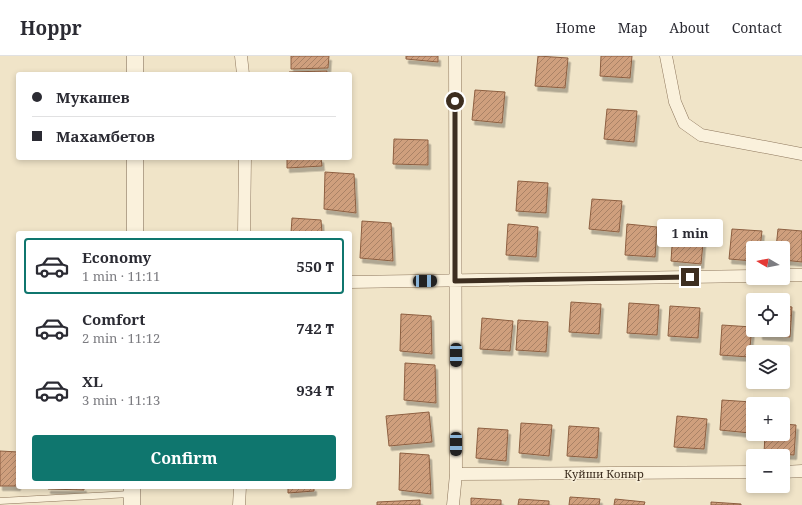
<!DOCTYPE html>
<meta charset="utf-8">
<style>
body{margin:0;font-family:"Noto Serif",serif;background:#f7f7f7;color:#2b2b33;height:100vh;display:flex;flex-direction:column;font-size:15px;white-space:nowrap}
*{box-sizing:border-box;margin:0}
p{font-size:13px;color:#7c7c81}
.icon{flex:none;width:22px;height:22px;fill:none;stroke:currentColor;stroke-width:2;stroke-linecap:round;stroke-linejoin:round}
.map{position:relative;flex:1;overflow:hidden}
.panel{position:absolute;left:16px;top:175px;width:336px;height:258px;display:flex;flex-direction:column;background:#fff;border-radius:4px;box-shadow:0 2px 6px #0003}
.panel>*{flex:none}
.top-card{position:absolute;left:16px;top:16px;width:336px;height:88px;border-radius:4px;box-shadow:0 2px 6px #0003;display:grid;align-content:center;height:88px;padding:0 16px;background:#fff}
.needle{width:26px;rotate:280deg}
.fabs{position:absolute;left:746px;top:185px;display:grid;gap:8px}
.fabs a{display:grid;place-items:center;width:44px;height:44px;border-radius:4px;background:#fff;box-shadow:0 2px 6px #0003;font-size:20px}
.end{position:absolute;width:18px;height:18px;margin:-9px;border:5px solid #3d2e20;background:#fff;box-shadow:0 0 0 2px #fff}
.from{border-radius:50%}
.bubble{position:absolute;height:28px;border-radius:4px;background:#fff;box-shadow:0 2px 6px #0003;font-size:13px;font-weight:700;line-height:28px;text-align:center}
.car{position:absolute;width:12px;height:24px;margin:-12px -6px;border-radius:5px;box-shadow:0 0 3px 1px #0007;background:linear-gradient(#222 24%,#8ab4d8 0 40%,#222 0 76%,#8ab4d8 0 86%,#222 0)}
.top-card b{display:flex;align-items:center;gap:14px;height:38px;font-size:15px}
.top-card b+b{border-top:1px solid #e1e1e2}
.top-card i{width:10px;height:10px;background:#2b2b33}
ul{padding:7px 0 0;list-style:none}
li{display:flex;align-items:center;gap:12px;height:56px;margin:0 8px 6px;padding:0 8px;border:2px solid transparent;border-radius:4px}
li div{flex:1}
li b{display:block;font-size:15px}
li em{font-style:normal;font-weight:700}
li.on{border-color:#0f766e}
li>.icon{width:36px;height:36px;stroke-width:1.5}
.action{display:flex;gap:8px;margin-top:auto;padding:8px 16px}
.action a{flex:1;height:46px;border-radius:4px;background:#0f766e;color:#fff;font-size:16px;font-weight:700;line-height:46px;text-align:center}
header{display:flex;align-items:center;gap:24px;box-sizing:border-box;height:56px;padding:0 20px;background:#fff;border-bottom:1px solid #e1e1e2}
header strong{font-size:19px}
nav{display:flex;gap:22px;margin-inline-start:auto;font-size:14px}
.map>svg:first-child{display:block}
.building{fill:url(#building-hatch);stroke:#8d5f41;filter:url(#shadow)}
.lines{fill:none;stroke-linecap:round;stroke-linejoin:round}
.service-casing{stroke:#8d765c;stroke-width:7}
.minor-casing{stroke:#8d765c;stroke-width:13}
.secondary-casing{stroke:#6f573f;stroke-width:18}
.service{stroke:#faf1dc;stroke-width:6}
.minor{stroke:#faf1dc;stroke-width:12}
.secondary{stroke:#faf1dc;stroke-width:17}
.route{stroke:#3d2e20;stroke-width:5}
.labels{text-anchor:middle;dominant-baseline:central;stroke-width:3;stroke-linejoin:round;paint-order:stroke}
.street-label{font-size:11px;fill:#3d2e20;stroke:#f7eed8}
</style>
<header>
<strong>Hoppr</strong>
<nav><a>Home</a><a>Map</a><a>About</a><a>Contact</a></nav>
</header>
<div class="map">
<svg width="802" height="449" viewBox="0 0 802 449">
<defs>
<pattern id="building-hatch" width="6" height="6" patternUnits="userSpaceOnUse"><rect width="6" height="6" fill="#cf9f7d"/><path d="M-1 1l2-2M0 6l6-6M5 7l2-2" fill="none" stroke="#a98266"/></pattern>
<filter id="shadow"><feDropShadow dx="2.5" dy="4.5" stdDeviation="0" flood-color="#0004"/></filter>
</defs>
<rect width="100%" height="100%" fill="#f0e4c8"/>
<path class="building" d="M291,0H329L328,12L291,13Z
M406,0H438V6L406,3Z
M538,0L568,2L565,32L535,30Z
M601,0H632L630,22L600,20Z
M327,15V18H289V16Z
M475,34L505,36L502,67L472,64Z
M607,53L637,55L634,86L604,83Z
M394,83L428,84V109L393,108Z
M287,102H321L322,110L287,112Z
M325,116L354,118L356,157L324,153Z
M518,125L548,127L546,157L516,155Z
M592,143L622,145L619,176L589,173Z
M292,162L321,164L322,177H291Z
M362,165L391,167L393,205L360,202Z
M508,168L538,171L536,201L506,199Z
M627,168L657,171L655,201L625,199Z
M732,173L762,175L760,192H753V205L729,203Z
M778,173L802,175V206L783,204V192H776Z
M673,175L704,177L701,208L671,205Z
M571,246L601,248L599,278L569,276Z
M629,247L659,249L657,279L627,277Z
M670,250L700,252L698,282L668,280Z
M783,250L792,251L790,281L760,279V274H783Z
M401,258L431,260L432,298L400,295Z
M482,262L513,265L510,295L480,293Z
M518,264L548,266L546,296L516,294Z
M722,269L752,271L749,301L720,299Z
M405,307L435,309L436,347L404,344Z
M722,344L752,346L750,377L720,374Z
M429,356L432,386L389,390L386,360Z
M677,360L707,363L704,393L674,391Z
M521,367L552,369L549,400L519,397Z
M783,368L796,369L794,399L764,397L765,378H783Z
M569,370L599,372L597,402L567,400Z
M478,372L508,374L506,405L476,402Z
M0,395L18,396V430H0Z
M400,397L429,399L431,438L399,434Z
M48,431H84V434L48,433Z
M288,431H314V435L288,437Z
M570,441L600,443L599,449H569Z
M471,442L501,444V449H471Z
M519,443L549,445V449H518Z
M615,443L645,446L644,449H614Z
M420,444V449H377V446Z
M711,446L741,448V449H711Z"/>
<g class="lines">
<g class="service-casing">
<path id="service" d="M0,445L130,438"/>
</g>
<g class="minor-casing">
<path id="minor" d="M241,0L243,18
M666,0L675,46L684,67L701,79L802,98
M244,177L245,102
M783,219H802
M350,226L753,220
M783,416L802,415
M456,418L753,416
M239,449L240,431
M453,449L456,418L455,0"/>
</g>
<g class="secondary-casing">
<path id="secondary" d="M135,0V18
M135,102V177
M132,449V431"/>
</g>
<use href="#service" class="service"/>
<use href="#minor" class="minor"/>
<use href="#secondary" class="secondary"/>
</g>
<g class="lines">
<path class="route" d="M455,45V225L690,221"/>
</g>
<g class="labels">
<g class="street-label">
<text x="604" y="417">Куйши Коныр</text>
</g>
</g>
</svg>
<div class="fabs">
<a><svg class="needle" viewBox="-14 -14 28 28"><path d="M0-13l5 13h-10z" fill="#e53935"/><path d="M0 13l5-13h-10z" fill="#7c7c81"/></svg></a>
<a><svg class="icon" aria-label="locate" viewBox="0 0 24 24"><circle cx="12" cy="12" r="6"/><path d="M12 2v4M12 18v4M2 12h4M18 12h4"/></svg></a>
<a><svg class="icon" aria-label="layers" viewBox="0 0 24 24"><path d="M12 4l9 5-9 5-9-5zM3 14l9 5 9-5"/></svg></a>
<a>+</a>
<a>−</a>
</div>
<i class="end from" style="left:455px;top:45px"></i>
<i class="end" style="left:690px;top:221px"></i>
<div class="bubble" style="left:657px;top:163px;width:66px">1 min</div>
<i class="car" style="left:425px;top:225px;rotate:89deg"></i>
<i class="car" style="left:456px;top:299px;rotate:180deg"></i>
<i class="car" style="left:456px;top:388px;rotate:180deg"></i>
<div class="top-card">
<b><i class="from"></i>Мукашев</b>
<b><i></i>Махамбетов</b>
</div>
<section class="panel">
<ul>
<li class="on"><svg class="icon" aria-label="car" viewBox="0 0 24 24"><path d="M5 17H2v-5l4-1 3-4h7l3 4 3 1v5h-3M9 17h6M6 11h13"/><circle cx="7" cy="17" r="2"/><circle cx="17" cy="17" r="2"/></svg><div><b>Economy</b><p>1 min · 11:11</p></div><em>550 ₸</em></li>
<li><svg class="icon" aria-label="car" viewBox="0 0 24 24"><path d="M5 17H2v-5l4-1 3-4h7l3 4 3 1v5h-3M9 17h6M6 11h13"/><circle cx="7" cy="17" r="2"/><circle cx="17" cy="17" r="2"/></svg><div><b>Comfort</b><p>2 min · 11:12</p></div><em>742 ₸</em></li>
<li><svg class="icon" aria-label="car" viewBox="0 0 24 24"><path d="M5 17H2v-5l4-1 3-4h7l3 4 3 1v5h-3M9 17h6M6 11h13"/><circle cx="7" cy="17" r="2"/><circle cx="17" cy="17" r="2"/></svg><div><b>XL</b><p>3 min · 11:13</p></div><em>934 ₸</em></li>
</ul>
<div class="action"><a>Confirm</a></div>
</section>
</div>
